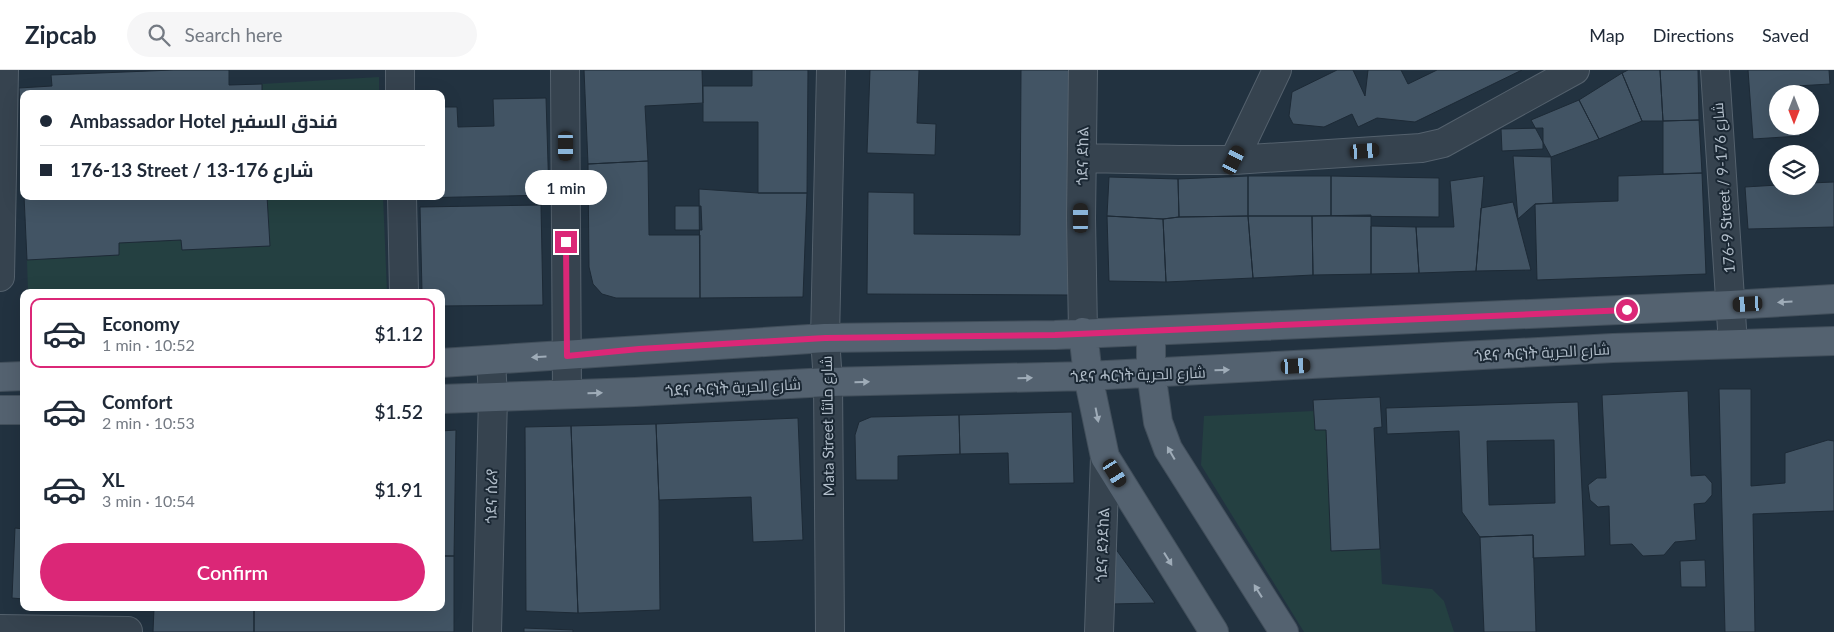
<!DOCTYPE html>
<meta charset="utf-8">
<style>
body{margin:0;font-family:Lato,Cairo,"Noto Sans Ethiopic",sans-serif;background:#f6f6f7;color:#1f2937;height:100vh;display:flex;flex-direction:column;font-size:19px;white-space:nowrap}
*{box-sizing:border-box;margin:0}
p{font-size:16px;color:#747a83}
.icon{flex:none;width:28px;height:28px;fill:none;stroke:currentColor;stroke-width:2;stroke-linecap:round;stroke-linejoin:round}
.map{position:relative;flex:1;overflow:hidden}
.details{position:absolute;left:20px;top:219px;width:425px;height:322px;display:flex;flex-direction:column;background:#fff;border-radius:10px;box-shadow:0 5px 20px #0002}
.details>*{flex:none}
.hud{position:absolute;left:20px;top:20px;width:425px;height:110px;border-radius:10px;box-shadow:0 5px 20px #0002;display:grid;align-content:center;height:110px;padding:0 20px;background:#fff}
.needle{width:32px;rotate:180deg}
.controls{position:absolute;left:1769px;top:15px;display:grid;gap:10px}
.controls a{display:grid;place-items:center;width:50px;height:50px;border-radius:50%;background:#fff;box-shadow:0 5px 20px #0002;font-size:25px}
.end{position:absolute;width:22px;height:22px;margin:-11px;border:6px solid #db2777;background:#fff;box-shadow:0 0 0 2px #fff}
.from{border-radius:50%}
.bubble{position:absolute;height:35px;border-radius:18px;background:#fff;box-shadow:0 5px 20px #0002;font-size:16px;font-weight:600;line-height:35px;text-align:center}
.car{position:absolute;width:15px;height:30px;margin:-15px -8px;border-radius:6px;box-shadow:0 0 4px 1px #0007;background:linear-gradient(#222 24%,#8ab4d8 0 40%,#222 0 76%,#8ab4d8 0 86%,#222 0)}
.hud b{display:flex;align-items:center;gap:18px;height:48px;font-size:19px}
.hud b+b{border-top:1px solid #e0e1e3}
.hud i{width:12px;height:12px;background:#1f2937}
ul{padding:9px 0 0;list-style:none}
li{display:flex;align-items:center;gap:15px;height:70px;margin:0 10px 8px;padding:0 10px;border:2px solid transparent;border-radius:10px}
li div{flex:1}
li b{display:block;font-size:19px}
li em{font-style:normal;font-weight:600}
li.selected{border-color:#db2777}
li>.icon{width:45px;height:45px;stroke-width:1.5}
.button{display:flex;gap:10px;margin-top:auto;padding:10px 20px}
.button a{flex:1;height:58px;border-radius:30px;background:#db2777;color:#fff;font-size:20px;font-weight:600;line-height:58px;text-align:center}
header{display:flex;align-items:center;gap:30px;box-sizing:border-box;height:70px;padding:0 25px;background:#fff;border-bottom:1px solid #e0e1e3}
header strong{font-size:24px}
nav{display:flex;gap:28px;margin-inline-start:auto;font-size:18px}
.search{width:350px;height:45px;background:#f6f6f7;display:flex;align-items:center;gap:12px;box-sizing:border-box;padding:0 18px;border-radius:28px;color:#747a83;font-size:19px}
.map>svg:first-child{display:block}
.green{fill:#244041}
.building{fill:#425464;stroke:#1d2a36;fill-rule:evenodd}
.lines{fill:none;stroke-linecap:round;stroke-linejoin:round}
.minor-casing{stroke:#54616d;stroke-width:30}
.major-casing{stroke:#424f5b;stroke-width:30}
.minor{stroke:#36434f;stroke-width:28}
.major{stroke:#546270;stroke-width:28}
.oneway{fill:#9facb8}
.route{stroke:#db2777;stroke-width:6}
.labels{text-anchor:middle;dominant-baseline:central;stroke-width:4;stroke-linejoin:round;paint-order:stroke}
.street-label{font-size:15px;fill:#b2beca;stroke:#1b2834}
</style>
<header>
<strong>Zipcab</strong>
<div class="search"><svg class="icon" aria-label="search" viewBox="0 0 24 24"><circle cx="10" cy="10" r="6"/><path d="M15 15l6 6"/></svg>Search here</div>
<nav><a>Map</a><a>Directions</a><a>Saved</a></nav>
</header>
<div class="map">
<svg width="1834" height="562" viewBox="0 0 1834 562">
<rect width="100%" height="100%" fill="#223240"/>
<path class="green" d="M379,7V24H262V14Z
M267,126H383L387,222H28L27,190L119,185V173L181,170L182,180L269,176Z
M1314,341L1315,360H1326L1331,481L1380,479L1382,514L1432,519L1444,531L1454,562H1304L1201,395L1204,346Z"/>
<path class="building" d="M173,0H229V15L262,14V24H24V126H267L270,176L182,180L181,170L119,173V185L27,190L19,18L52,16L51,5Z
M584,0H702L703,33L645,36L648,91L588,94Z
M752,0H808L807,123H758V52H703V16H752Z
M870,0H919L917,53L936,54L935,85L867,83Z
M1021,0H1072L1070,225L867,224L868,122L914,123V164L1020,165Z
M1337,0H1353L1365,26L1368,0H1401L1408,14L1437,0H1522L1415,52L1377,48L1358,57L1352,44L1324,57L1293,54L1289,46L1292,22Z
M1628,0H1660L1663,51H1642L1622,3Z
M1660,0H1698L1699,50L1663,51Z
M1748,0H1829L1830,14L1796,16L1797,24H1778V56H1799L1800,66L1753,69Z
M1622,3L1642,51L1599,69L1579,30Z
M546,28L549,125L417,128V126H441V37H457L458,57L494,56L493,29Z
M1579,30L1599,69L1551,87L1531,50Z
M1699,50L1702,103L1663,104V51Z
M1543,58V79L1502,81L1501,59Z
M1513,86L1551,87L1553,133L1535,134L1518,149Z
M648,91L649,165H700V228H616L602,224L593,214L589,197L588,94Z
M1702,103L1706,204L1537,210L1535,134L1618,131V106Z
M1248,106V146L1179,147L1178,109Z
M1248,106H1331V146H1248Z
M1331,106L1439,108V147L1331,146Z
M1484,106L1476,201L1419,203L1416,157H1454L1450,111Z
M1109,107L1178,109L1179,147L1163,149L1107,146Z
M1834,112V157L1748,159L1745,117L1778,115L1810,116V113Z
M699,119L758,123H807L803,227L700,228Z
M1513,132L1531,200L1476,201L1481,138Z
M541,135L543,235L441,236V222H422L420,137Z
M675,136H701L702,160H675Z
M1371,145V204L1313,205L1312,146Z
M1107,146L1163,149L1166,212L1109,211Z
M1248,146H1312L1313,205L1253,208Z
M1248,146L1253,208L1166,212L1163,149L1179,147Z
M1371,156L1416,157L1419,203L1371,204Z
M1719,319H1751V416L1785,413V383L1828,370L1834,371V441L1753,444L1755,562H1725Z
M1688,321L1691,406L1705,405L1712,413V425L1705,433L1694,434L1696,470L1675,472L1664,485L1643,486L1632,474L1610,475L1609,436L1598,437L1590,430L1588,415L1597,408H1606L1602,325Z
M1380,327L1382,357L1374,358L1380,479L1331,481L1326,360H1315L1313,330Z
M1578,332L1585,486L1533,488V465L1480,467L1462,442L1459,361L1387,364L1386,338ZM1554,370L1555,433L1489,435L1487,371Z
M1072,342L1074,413L1009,414L1008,383L960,384L959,345Z
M959,345L960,384L898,386V410H856L855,365L859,352L871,347Z
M798,348L803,470L753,472L751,427L659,430L656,354Z
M656,354L659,430L660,540L578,543L571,356Z
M571,356L578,543L526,541L525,357Z
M456,360L454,486H441V361Z
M15,458L24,459V529L12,528Z
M1533,465L1536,562H1484L1480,467Z
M1115,478L1155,533L1112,534Z
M441,486H454V562H254V538H441Z
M1705,490L1706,517H1681L1680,491Z
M154,538H254V562H153Z
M524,558L573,560V562H524Z"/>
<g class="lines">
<g class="minor-casing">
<path id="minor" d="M400,0V24
M565,0L567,324
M1715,0L1733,274
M1082,88L1179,90H1234L1421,78L1443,73L1575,0
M1234,90L1277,0
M402,126L404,222
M0,207L4,0
M1083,262L1081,148L1083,0
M0,559L128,561
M487,562L493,328L491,290
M830,562L828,312L825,268L831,0
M1099,562L1105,387"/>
</g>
<g class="major-casing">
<path id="major" d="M1151,261V302L1158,352L1168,379L1284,562
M1083,262L1088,306L1105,387L1214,562
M441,293L825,268L1055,265L1731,235L1834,229
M0,307L24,306
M441,329L635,322L828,312L1088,306L1613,278L1834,271
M0,340H24"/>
</g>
<use href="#minor" class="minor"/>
<use href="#major" class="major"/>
</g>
<defs><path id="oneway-solid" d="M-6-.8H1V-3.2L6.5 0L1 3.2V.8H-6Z" transform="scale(1.25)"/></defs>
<g class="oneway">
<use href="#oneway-solid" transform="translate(1785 232) rotate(177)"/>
<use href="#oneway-solid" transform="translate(539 287) rotate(177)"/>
<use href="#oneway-solid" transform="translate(1222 300) rotate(-2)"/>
<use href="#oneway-solid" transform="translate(1025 308) rotate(-1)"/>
<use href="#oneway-solid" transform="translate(862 312) rotate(-1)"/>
<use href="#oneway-solid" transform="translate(595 323) rotate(-2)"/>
<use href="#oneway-solid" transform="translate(1097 345) rotate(79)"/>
<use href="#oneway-solid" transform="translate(1171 383) rotate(-120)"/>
<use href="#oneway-solid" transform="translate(1168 489) rotate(58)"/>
<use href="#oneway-solid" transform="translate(1258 521) rotate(-122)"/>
</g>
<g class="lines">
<path class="route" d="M566,172L567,286L639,279L825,268L1055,265L1627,240"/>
</g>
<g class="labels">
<g class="street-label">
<text transform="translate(1082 86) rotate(-89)">ጎደና ደከል</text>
<text transform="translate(1723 118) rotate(-94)">176-9 Street / شارع 176-9</text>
<text transform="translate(1542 282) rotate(-3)">ጎደና ሓርነት شارع الحرية</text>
<text transform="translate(1138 304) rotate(-2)">ጎደና ሓርነት شارع الحرية</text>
<text transform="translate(733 317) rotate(-3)">ጎደና ሓርነት شارع الحرية</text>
<text transform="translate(827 356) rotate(-91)">Mata Street شارع ماتئا</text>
<text transform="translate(491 426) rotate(-89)">ጎደና ሰራየ</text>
<text transform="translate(1102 475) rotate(-88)">ጎደና ደንደከል</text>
</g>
</g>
</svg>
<div class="controls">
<a><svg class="needle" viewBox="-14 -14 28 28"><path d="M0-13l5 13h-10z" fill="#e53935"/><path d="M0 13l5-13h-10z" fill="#747a83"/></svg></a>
<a><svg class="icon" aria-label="layers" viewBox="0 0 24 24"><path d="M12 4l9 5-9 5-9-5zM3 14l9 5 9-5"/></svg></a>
</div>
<i class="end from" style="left:1627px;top:240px"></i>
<i class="end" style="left:566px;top:172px"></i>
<div class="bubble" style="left:525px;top:100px;width:82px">1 min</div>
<i class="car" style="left:566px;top:76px;rotate:180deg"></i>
<i class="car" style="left:1365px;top:81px;rotate:86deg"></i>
<i class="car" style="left:1234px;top:90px;rotate:26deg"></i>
<i class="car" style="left:1081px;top:148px;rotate:0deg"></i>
<i class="car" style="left:1748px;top:234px;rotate:267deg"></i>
<i class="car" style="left:1296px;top:296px;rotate:87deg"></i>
<i class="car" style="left:1115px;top:403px;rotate:148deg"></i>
<div class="hud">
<b><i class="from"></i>Ambassador Hotel فندق السفير</b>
<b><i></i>176-13 Street / شارع 176-13</b>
</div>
<section class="details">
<ul>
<li class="selected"><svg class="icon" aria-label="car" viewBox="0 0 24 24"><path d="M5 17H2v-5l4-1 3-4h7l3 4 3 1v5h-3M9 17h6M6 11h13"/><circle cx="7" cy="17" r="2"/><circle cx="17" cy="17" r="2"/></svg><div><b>Economy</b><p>1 min · 10:52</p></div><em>$1.12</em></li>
<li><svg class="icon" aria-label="car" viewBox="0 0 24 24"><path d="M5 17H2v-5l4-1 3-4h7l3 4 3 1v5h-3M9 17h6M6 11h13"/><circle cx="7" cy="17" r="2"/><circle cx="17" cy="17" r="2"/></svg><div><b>Comfort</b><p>2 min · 10:53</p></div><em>$1.52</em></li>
<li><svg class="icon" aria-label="car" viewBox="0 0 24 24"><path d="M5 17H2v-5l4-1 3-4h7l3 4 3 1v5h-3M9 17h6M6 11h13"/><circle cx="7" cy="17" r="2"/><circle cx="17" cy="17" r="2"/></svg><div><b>XL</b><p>3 min · 10:54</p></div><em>$1.91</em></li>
</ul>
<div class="button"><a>Confirm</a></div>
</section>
</div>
